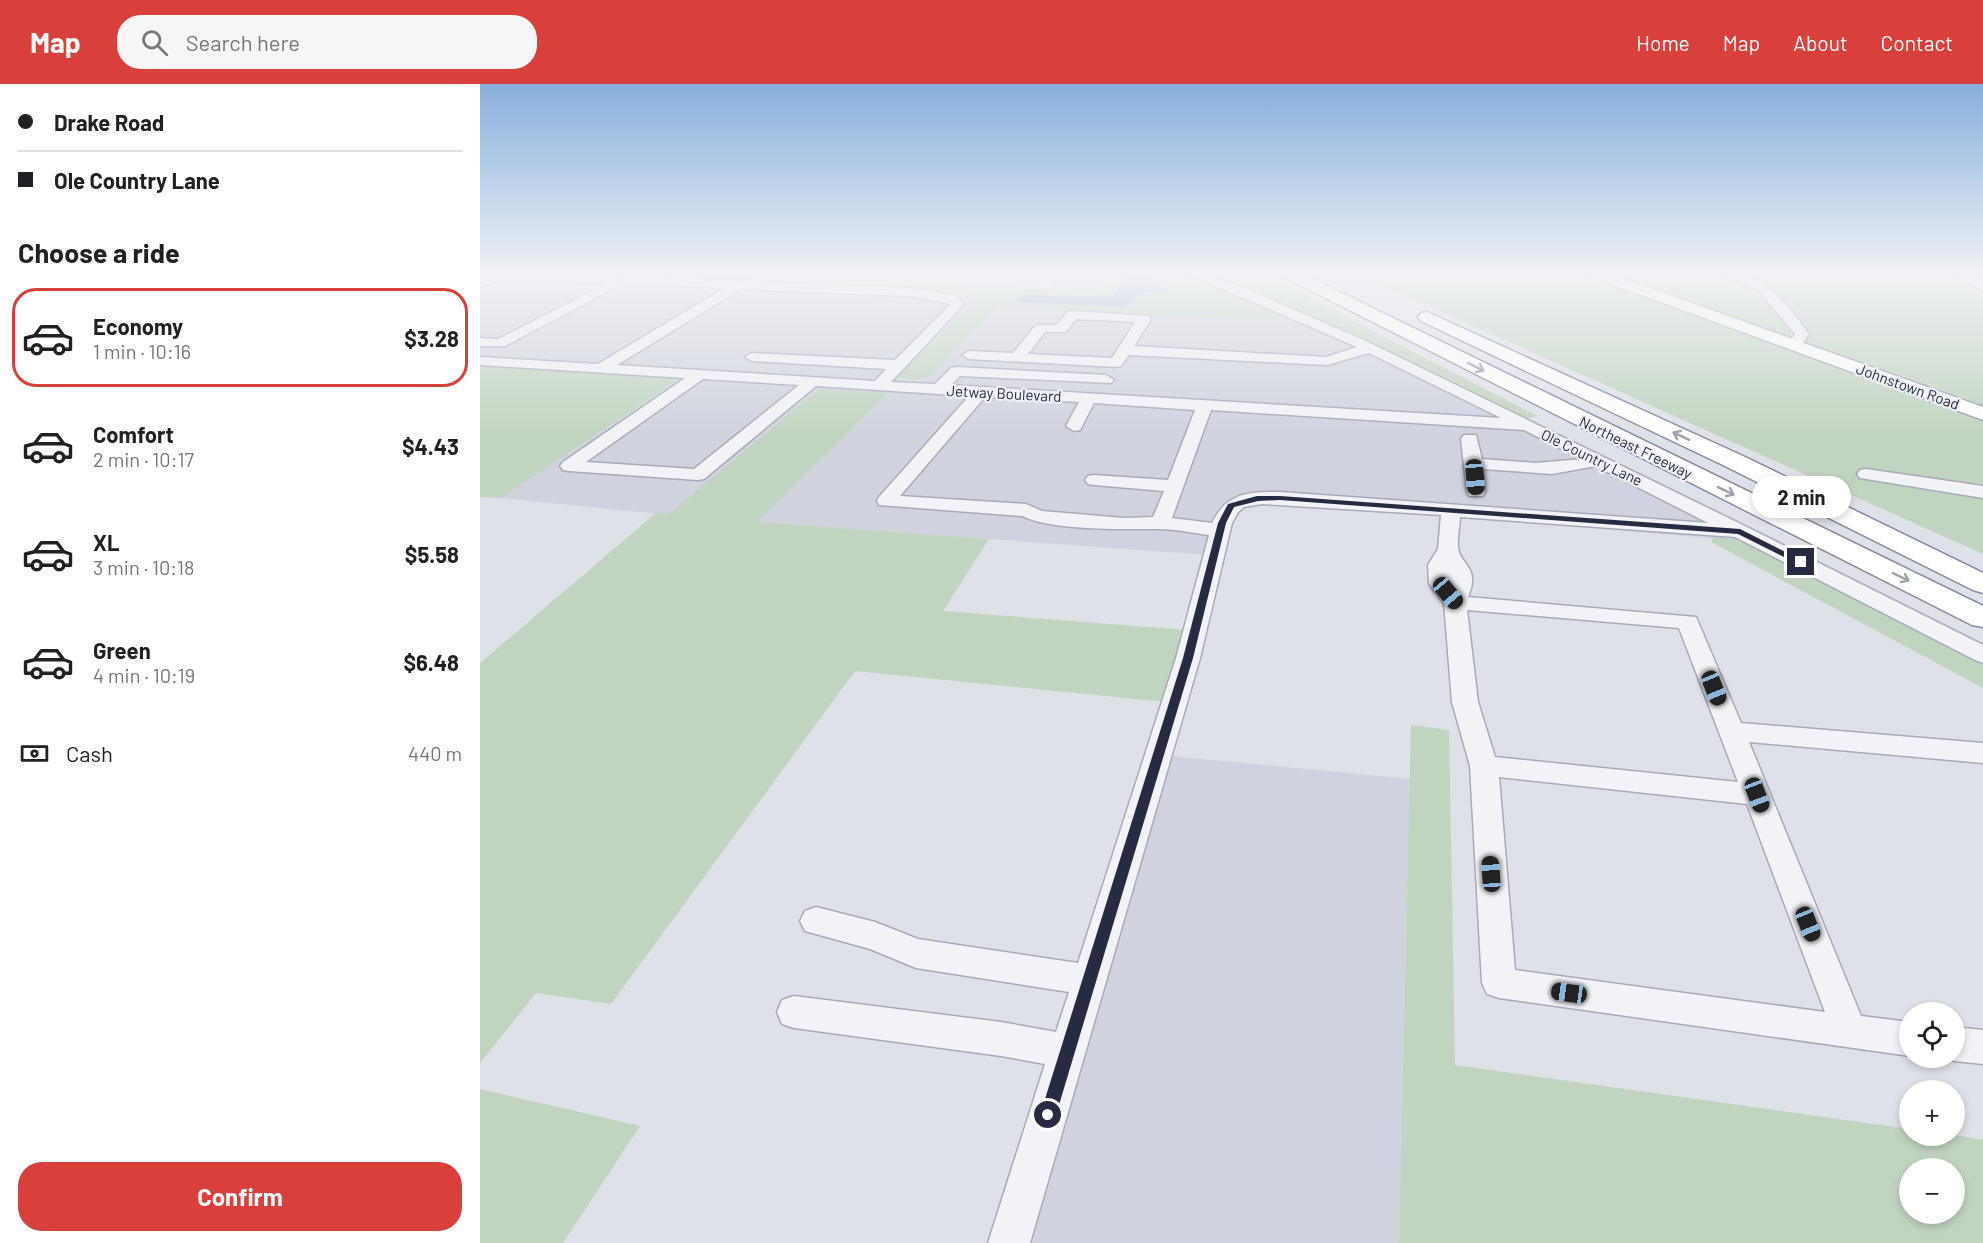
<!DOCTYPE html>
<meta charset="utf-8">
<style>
body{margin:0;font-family:Barlow,sans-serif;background:#f6f6f6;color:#202124;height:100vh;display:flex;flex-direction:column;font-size:22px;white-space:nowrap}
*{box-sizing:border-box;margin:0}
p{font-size:20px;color:#757577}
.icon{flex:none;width:33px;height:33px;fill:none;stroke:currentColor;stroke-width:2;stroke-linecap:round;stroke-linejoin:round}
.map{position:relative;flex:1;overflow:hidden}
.drawer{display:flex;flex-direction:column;background:#fff;width:480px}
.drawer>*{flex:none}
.banner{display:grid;align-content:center;height:132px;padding:0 18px;background:#fff}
.fabs{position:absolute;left:1419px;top:918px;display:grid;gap:12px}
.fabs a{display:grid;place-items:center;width:66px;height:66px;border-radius:50%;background:#fff;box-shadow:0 3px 9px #0003;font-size:30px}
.end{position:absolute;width:27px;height:27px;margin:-14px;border:8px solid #272b41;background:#fff;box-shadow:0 0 0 3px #fff}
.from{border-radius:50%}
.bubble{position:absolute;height:42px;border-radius:21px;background:#fff;box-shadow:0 3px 9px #0003;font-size:20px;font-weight:700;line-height:42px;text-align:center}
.car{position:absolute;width:18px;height:36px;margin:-18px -9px;border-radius:8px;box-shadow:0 0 4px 2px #0007;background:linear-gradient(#222 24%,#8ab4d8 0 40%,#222 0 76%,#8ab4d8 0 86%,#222 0)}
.banner b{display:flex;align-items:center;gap:21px;height:57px;font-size:22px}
.banner b+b{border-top:2px solid #e0e0e0}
.banner i{width:15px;height:15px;background:#202124}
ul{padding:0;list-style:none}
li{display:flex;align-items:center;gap:18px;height:99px;margin:0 12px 9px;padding:0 6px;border:3px solid transparent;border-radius:24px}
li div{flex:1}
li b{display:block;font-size:22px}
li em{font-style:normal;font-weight:700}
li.selected{border-color:#d7403b}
li>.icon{width:54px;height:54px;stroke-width:1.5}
h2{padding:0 18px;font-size:27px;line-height:72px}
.pay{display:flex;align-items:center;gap:15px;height:66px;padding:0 18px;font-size:22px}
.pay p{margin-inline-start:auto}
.primary-button{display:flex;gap:12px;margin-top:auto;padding:12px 18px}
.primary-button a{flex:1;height:69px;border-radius:24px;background:#d7403b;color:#fff;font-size:24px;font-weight:700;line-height:69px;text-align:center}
header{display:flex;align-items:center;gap:36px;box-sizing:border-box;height:84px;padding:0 30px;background:#d7403b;color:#fff}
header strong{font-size:28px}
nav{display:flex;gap:33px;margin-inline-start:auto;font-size:21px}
.search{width:420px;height:54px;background:#f6f6f6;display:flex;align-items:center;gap:15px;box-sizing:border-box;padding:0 21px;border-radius:24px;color:#757577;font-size:22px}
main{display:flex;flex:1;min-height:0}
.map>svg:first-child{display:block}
.built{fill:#d0d3de}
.green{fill:#c1d4bf;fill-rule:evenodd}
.water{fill:#97a7cc}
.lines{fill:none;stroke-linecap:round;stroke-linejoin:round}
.minor-casing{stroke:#a8aab7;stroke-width:3}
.major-casing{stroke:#9da2b6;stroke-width:3}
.highway-casing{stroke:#858ba1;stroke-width:3}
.minor{fill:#f2f3f7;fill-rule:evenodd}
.major{fill:#fff;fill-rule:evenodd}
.highway{fill:#fff;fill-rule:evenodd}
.oneway{stroke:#9ea0aa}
.route{fill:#272b41}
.labels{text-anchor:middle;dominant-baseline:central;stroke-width:4.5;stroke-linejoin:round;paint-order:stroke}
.far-street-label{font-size:15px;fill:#272b41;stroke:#eef0f6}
</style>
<header>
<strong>Map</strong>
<div class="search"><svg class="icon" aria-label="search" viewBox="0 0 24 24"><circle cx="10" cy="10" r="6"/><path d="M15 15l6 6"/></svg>Search here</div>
<nav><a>Home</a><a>Map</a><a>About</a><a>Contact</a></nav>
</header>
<main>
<section class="drawer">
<div class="banner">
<b><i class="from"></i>Drake Road</b>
<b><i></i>Ole Country Lane</b>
</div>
<h2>Choose a ride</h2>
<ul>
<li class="selected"><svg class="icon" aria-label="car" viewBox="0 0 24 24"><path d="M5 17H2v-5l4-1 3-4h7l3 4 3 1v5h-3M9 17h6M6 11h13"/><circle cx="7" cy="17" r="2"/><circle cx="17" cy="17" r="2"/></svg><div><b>Economy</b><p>1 min · 10:16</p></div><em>$3.28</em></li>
<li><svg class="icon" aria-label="car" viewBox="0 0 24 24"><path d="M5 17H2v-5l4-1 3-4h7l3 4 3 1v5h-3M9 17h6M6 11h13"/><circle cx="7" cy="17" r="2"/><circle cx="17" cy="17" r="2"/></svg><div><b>Comfort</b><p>2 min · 10:17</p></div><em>$4.43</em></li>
<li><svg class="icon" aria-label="car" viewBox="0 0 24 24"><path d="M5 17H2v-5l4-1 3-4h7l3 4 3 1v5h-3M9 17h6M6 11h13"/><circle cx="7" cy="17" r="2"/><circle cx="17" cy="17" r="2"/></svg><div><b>XL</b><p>3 min · 10:18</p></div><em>$5.58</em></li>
<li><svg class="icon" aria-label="car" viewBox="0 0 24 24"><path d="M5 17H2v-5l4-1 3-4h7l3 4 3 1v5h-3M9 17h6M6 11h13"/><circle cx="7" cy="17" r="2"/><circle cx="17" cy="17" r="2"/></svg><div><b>Green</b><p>4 min · 10:19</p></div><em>$6.48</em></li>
</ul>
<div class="pay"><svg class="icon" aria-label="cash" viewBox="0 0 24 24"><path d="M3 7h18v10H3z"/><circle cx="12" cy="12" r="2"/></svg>Cash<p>440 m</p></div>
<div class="primary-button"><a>Confirm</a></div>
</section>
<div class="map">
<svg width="1503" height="1159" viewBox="0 0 1503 1159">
<rect width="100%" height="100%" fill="#dfe1e9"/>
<path class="built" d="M0,190H185L386,200L485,210L492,214L491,221L416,291L423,296L439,297L450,292L518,223L783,236L820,228L902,265L1265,457L798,418L771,421L758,427L750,438L743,472L276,438L344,305L336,307L189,431L21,414L195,298L194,293L0,282Z
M680,671L930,695L919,1159H532Z"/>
<path class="green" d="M185,190H475L463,201L611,206L623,204L632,190H703L809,230L783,236L518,223L450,292C438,297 428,298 416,292L490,221L492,214L485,210L386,200ZM649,192H659L666,207L661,208L645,223L538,218L548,211L632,213Z
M720,190H783L1057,332L1044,335L820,228Z
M877,190H1106L1503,335V470Z
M1130,190H1476L1503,210V327Z
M0,282L195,293V298L21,414L0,413Z
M344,305L408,309L277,438L509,455L463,527L707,546L686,618L375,587L131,920L56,909L0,979V579L176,429L189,430L336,307Z
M1238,453L1265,457L1503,581V604L1233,459L1231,455Z
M931,641L969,646L975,981L1429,1045L1430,1052L1475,1051L1503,1056V1159H919ZM1430,1084H1474V1130H1430Z
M0,1005L160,1042L83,1159H0Z"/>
<path class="water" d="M649,192H659L690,206L662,208L645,223L537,218L542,212L548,211L632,213Z"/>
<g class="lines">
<g class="minor-casing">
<path id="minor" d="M13,190L131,192L135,193L137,196L134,199L138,202L25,262H0V254L18,255L128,199L23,195L0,203V195Z
M482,190H497L491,194Z
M556,190H568V196L573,202L571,205H563L556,197Z
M708,190H725L762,203L888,258L1267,443L1503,561V579L1495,576L1255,453L980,433C980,442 977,453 978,463C980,482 1001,482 988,513L1216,533L1261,639L1503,659V679L1269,658L1381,932L1430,938V972L1019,914L1007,910L1002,899L990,682L972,618L964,519L949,500L948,481L958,465L961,431L782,420L764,423L758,428L752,439L720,574L550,1159H508L565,980L521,972L314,944L302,940L297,928L302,916L314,912L521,938L576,948L589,908L436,884L390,865L325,847L320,837L325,827L336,823L395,838L438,855L598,879L696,574L729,451C713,449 695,445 679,445C644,445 572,447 542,432L399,421L397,417L399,413L489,312L336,302L224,395L218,396L89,387L83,386L80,382L83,378L205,294L0,281V273L118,280L245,204L191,201V195L195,194L429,204L477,212L484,220L411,298L455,300L471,284L476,283L626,291L634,296L631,299L480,292L471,301L1021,334L889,269L847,281L649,271L641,282L636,283L489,275L482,271L489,267L533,269L556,241H577L587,228L592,227L669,232L671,235L654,262L846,273L877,263ZM261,205L429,212L471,220L415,276L272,269L265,273L272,277L406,285L395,297L137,281ZM596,235L655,238L632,274L548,270L565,248H586ZM223,295L319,301L214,385L106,378ZM505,313L599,318L586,342L594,347L600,346L614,319L715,326L688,396L614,391L608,392L605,396L608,400L614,401L684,407L673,433L644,434L562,427L546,420L420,412ZM731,326L1044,346L1102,375L1056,379L1002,375L996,351H984L981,355L987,408L989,412H1003L1005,408L1003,385L1072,390L1116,382L1228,439L800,408C769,408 747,408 732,439L692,434ZM987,526L1199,544L1258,698L1015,673L998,618ZM1019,693L1267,720L1345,928L1035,886Z
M1240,190C1285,190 1304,216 1329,250L1319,264H1309L1307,261L1315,250L1279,207Z
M1478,190H1492L1503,197V207Z
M1386,385L1503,402V414L1380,394L1377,390L1380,386Z
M1474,943L1503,946V980L1474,977L1465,974H1474Z"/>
</g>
<g class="major-casing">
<path id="major" d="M1110,190H1131L1503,323V336L1112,193Z"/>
</g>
<g class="highway-casing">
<path id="highway" d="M802,190H823L1503,522V543L1492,541L804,193Z
M947,228L1263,372L1503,489V509L1493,506L1245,382L941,237L938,233L941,229Z"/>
</g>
<use href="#minor" class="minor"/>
<use href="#major" class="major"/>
<use href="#highway" class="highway"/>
</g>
<defs><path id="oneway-shaft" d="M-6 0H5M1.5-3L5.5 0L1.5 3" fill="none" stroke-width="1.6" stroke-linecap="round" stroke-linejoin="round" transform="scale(1.5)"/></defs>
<g class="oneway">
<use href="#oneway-shaft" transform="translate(996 283) rotate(27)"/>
<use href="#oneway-shaft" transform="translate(1201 352) rotate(-155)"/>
<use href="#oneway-shaft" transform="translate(1246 407) rotate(26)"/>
<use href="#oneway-shaft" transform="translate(1421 493) rotate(26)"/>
</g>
<linearGradient id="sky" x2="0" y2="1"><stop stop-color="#87afdd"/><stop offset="0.54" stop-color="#f1f2f5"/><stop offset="1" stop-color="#f1f2f5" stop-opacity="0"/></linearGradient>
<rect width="1503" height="352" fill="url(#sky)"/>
<path class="route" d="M800,412L1260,445L1325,478L1318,480L1258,450L800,416L778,417L754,423L746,439L713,574L576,1031L573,1036L568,1039L562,1036L560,1031L703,574L738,439L748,420L777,412Z"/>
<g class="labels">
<g class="far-street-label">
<text transform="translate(1428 302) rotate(20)">Johnstown Road</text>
<text transform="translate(524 309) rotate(3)">Jetway Boulevard</text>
<text transform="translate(1156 363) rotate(26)">Northeast Freeway</text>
<text transform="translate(1112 373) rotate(26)">Ole Country Lane</text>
</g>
</g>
</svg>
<div class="fabs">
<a><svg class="icon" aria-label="locate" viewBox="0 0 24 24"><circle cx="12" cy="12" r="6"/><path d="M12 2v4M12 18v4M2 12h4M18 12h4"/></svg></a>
<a>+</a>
<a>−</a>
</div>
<i class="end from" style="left:568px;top:1031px"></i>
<i class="end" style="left:1321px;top:478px"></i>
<div class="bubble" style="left:1272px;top:392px;width:99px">2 min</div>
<i class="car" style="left:995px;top:393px;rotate:175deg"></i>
<i class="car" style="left:968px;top:509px;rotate:140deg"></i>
<i class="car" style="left:1234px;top:604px;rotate:158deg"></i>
<i class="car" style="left:1277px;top:711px;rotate:159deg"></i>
<i class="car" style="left:1011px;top:790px;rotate:356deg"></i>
<i class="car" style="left:1328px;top:840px;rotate:158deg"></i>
<i class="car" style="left:1089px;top:909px;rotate:278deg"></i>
</div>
</main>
